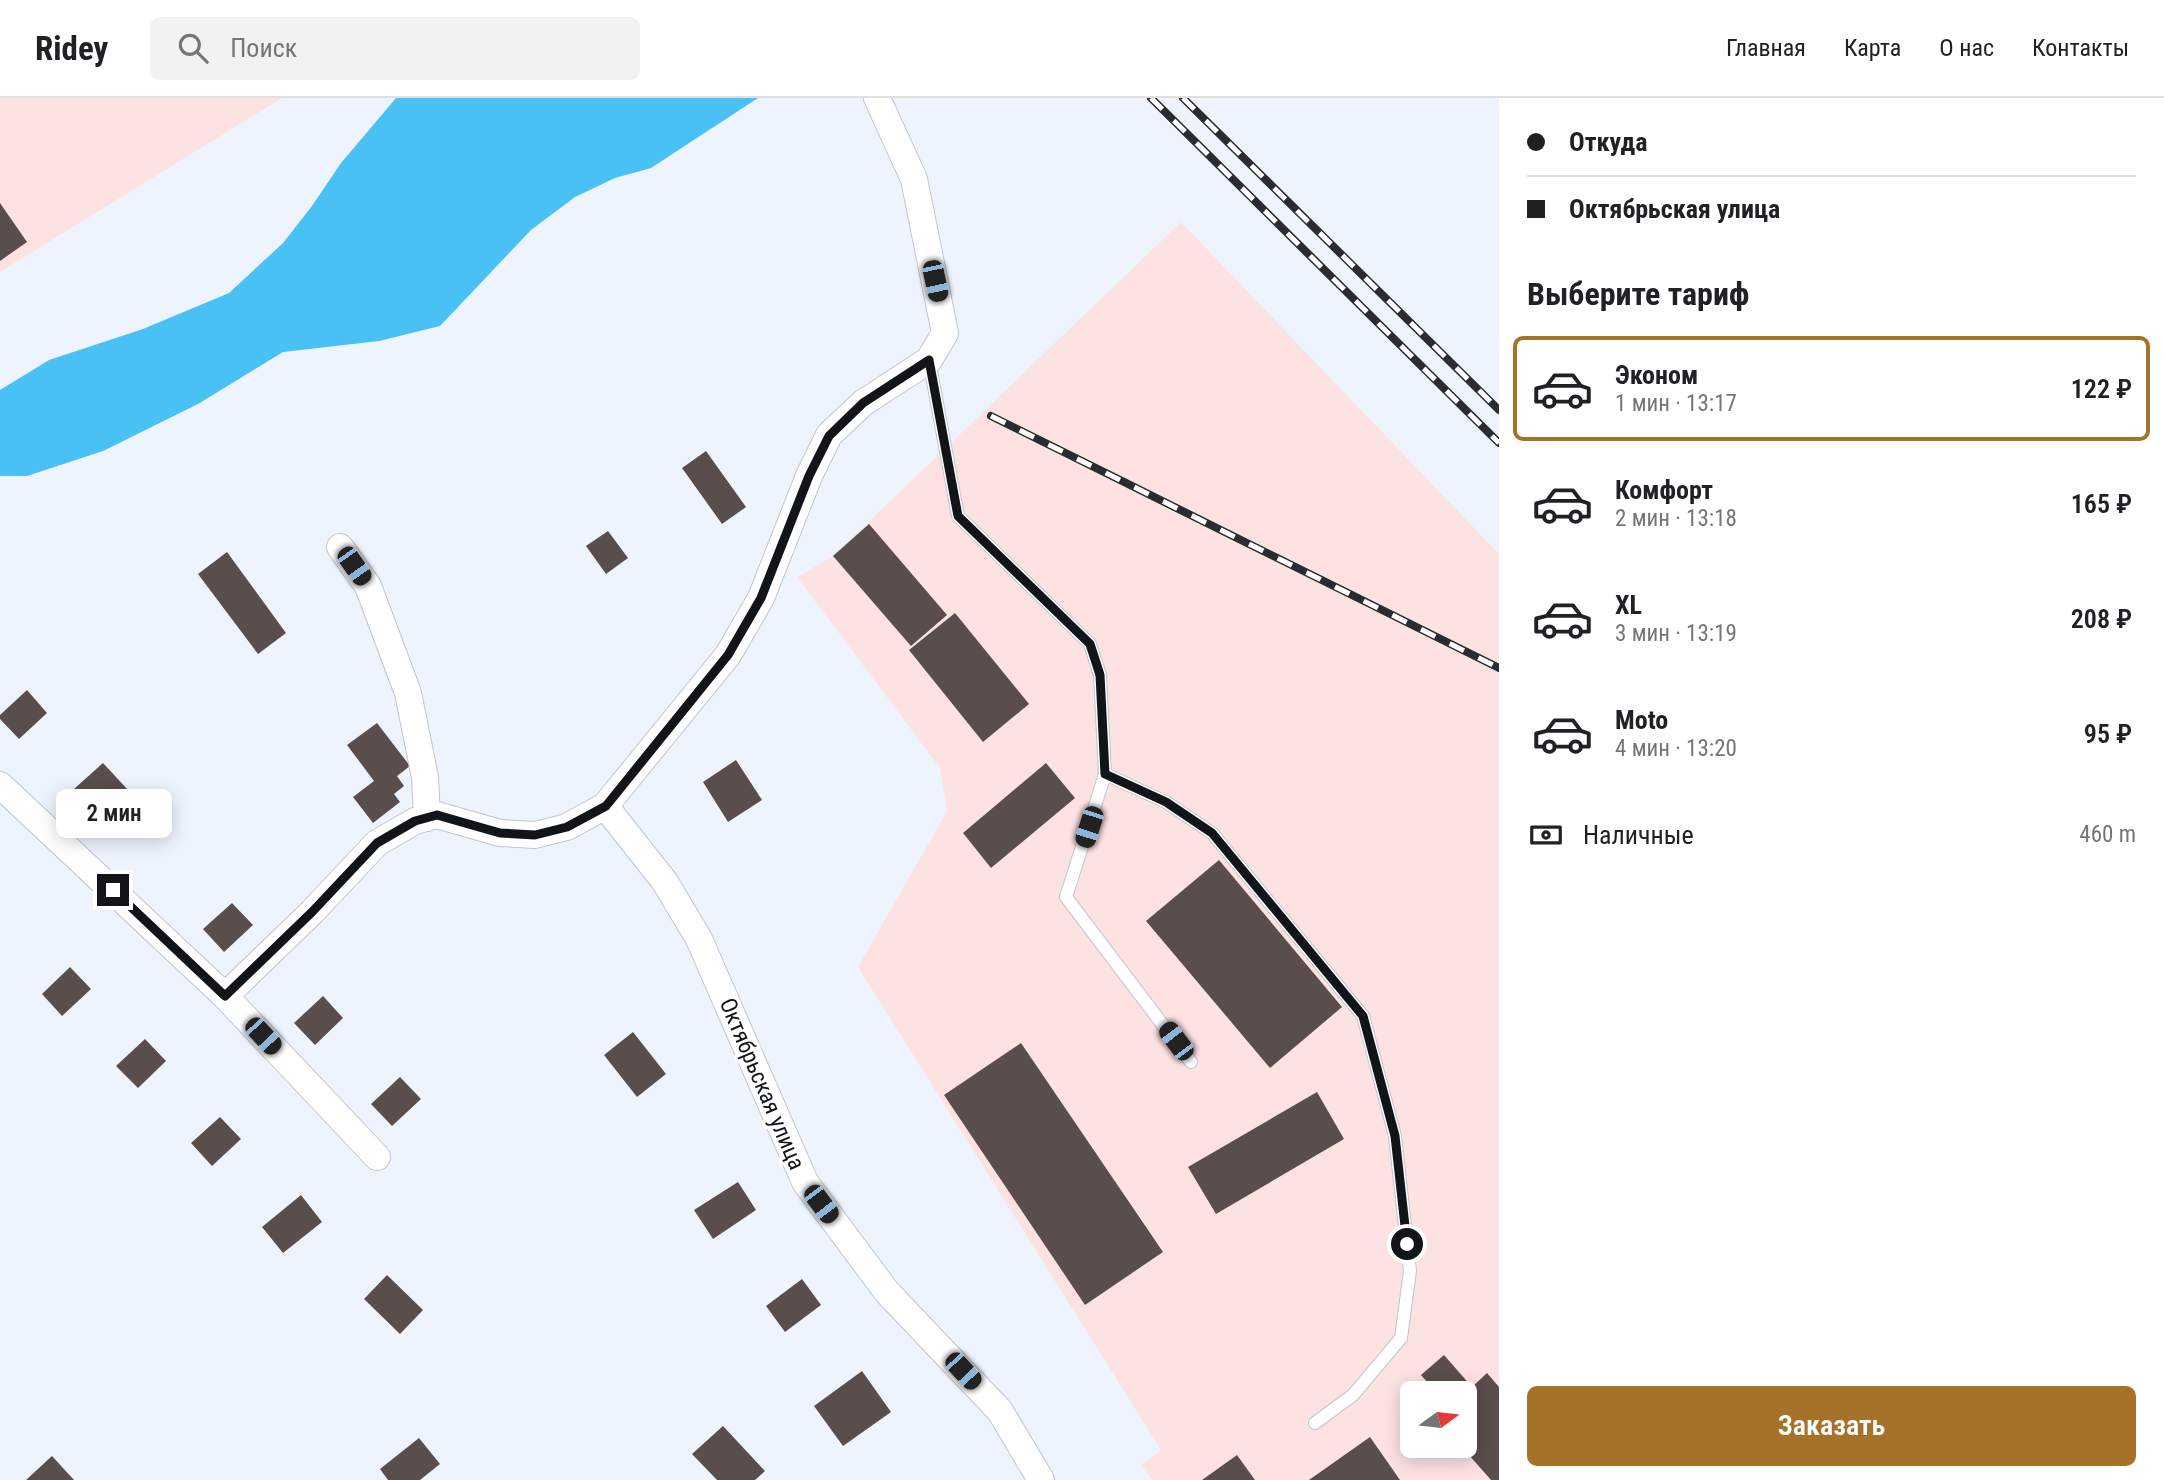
<!DOCTYPE html>
<html lang="ru">
<meta charset="utf-8">
<style>
body{margin:0;font-family:"Roboto Condensed",sans-serif;background:#f2f2f2;color:#202124;height:100vh;display:flex;flex-direction:column;font-size:26px;white-space:nowrap}
*{box-sizing:border-box;margin:0}
p{font-size:23px;color:#757577}
.icon{flex:none;width:38px;height:38px;fill:none;stroke:currentColor;stroke-width:2;stroke-linecap:round;stroke-linejoin:round}
.map{position:relative;flex:1;overflow:hidden}
.side{display:flex;flex-direction:column;background:#fff;width:665px}
.side>*{flex:none}
.top-card{display:grid;align-content:center;height:154px;padding:0 28px;background:#fff}
.needle{width:46px;rotate:75deg}
.tools{position:absolute;left:1400px;top:1283px;display:grid;gap:14px}
.tools a{display:grid;place-items:center;width:77px;height:77px;border-radius:10px;background:#fff;box-shadow:0 4px 18px #0003;font-size:35px}
.end{position:absolute;width:32px;height:32px;margin:-16px;border:9px solid #121518;background:#fff;box-shadow:0 0 0 4px #fff}
.from{border-radius:50%}
.bubble{position:absolute;height:49px;border-radius:10px;background:#fff;box-shadow:0 4px 18px #0003;font-size:23px;font-weight:600;line-height:49px;text-align:center}
.car{position:absolute;width:21px;height:42px;margin:-21px -10px;border-radius:9px;box-shadow:0 0 5px 2px #0007;background:linear-gradient(#222 24%,#8ab4d8 0 40%,#222 0 76%,#8ab4d8 0 86%,#222 0)}
.top-card b{display:flex;align-items:center;gap:24px;height:66px;font-size:26px}
.top-card b+b{border-top:2px solid #e0e0e0}
.top-card i{width:18px;height:18px;background:#202124}
ul{padding:0;list-style:none}
li{display:flex;align-items:center;gap:21px;height:105px;margin:0 14px 10px;padding:0 14px;border:4px solid transparent;border-radius:10px}
li div{flex:1}
li b{display:block;font-size:26px}
li em{font-style:normal;font-weight:600}
li.selected{border-color:#a6722a}
li>.icon{width:63px;height:63px;stroke-width:1.5}
h2{padding:0 28px;font-size:32px;line-height:84px}
.pay{display:flex;align-items:center;gap:18px;height:77px;padding:0 28px;font-size:26px}
.pay p{margin-inline-start:auto}
.action{display:flex;gap:14px;margin-top:auto;padding:14px 28px}
.action a{flex:1;height:80px;border-radius:10px;background:#a6722a;color:#fff;font-size:28px;font-weight:600;line-height:80px;text-align:center}
header{display:flex;align-items:center;gap:42px;box-sizing:border-box;height:98px;padding:0 35px;background:#fff;border-bottom:2px solid #e0e0e0}
header strong{font-size:33px}
nav{display:flex;gap:38px;margin-inline-start:auto;font-size:24px}
.search{width:490px;height:63px;background:#f2f2f2;display:flex;align-items:center;gap:18px;box-sizing:border-box;padding:0 24px;border-radius:10px;color:#757577;font-size:26px}
main{display:flex;flex:1;min-height:0}
.map>svg:first-child{display:block}
.industrial{fill:#fde2e2;fill-rule:evenodd}
.water{fill:#49c1f4}
.building{fill:#5a4e4d}
.lines{fill:none;stroke-linecap:round;stroke-linejoin:round}
.lane-casing{stroke:#bfc6d0;stroke-width:14}
.street-casing{stroke:#bfc6d0;stroke-width:28}
.lane{stroke:#fff;stroke-width:12}
.street{stroke:#fff;stroke-width:26}
.rail-casing{stroke:#292c30;stroke-width:8}
.rail{stroke:#fff;stroke-width:5;stroke-dasharray:16;stroke-linecap:butt}
.route{stroke:#121518;stroke-width:9}
.labels{text-anchor:middle;dominant-baseline:central;stroke-width:7;stroke-linejoin:round;paint-order:stroke}
.street-label{font-size:23px;fill:#121518;stroke:#fff}
</style>
<header>
<strong>Ridey</strong>
<div class="search"><svg class="icon" aria-label="search" viewBox="0 0 24 24"><circle cx="10" cy="10" r="6"/><path d="M15 15l6 6"/></svg>Поиск</div>
<nav><a>Главная</a><a>Карта</a><a>О нас</a><a>Контакты</a></nav>
</header>
<main>
<div class="map">
<svg width="1499" height="1382" viewBox="0 0 1499 1382">
<rect width="100%" height="100%" fill="#edf4fe"/>
<path class="industrial" d="M0,0H282L0,174Z
M1181,124L1499,456V1382H1152L1141,1367L1161,1352L858,869L947,713L940,670L797,479L833,458ZM1412,1295H1465V1348H1412Z"/>
<path class="water" d="M396,0H758L651,70L615,80L575,99L531,132L440,228L379,243L283,254L198,306L103,353L27,378H0V292L49,262L143,231L229,195L283,145L312,108L341,65Z"/>
<path class="building" d="M0,105L27,144L0,163Z
M706,353L746,409L722,426L682,370Z
M869,426L947,517L911,548L833,458Z
M608,433L628,460L606,476L586,448Z
M227,454L286,535L258,556L198,476Z
M955,515L1029,606L983,644L909,552Z
M27,592L47,615L19,641L0,621V617Z
M377,625L410,668L397,678L404,688L394,696L400,704L373,725L353,699L374,683L347,647Z
M736,662L762,702L728,724L703,684Z
M103,665L142,707L113,734L74,691Z
M1046,665L1075,700L991,770L963,735Z
M1219,762L1342,909L1270,970L1146,823Z
M232,805L253,827L224,854L203,831Z
M70,869L91,891L62,918L42,896Z
M323,898L343,920L315,947L294,925Z
M633,934L666,976L637,999L604,957Z
M145,941L166,963L138,990L116,968Z
M1021,945L1163,1154L1085,1207L944,997Z
M400,979L421,1001L392,1028L371,1006Z
M1317,994L1344,1041L1216,1116L1188,1069Z
M220,1019L241,1041L212,1068L191,1045Z
M738,1084L756,1112L713,1141L694,1112Z
M301,1097L322,1124L283,1155L262,1129Z
M387,1177L423,1212L400,1236L364,1201Z
M802,1181L821,1207L785,1234L766,1208Z
M1444,1257L1472,1289L1487,1275L1499,1289V1382H1491L1461,1348H1465V1295H1437L1421,1277Z
M862,1273L891,1314L843,1348L814,1308Z
M723,1328L765,1373L755,1382H717L692,1356Z
M1370,1339L1400,1382H1309Z
M419,1340L440,1366L420,1382H388L380,1371Z
M1237,1357L1255,1382H1202Z
M52,1358L74,1382H26Z"/>
<g class="lines">
<g class="lane-casing">
<path id="lane" d="M929,262L958,418L1090,546L1100,577L1105,676L1066,799L1191,964
M1105,676L1166,704L1212,735L1363,918L1395,1038L1410,1173L1401,1240L1353,1297L1315,1325"/>
</g>
<g class="street-casing">
<path id="street" d="M340,449L368,488L408,595L425,679L427,720
M0,687L225,898L377,1059
M605,708L665,784L699,841L805,1084L887,1194L1000,1313L1041,1382
M225,898L312,814L377,745L415,723L437,717L500,735L535,737L567,729L605,708L728,557L761,500L809,378L829,337L863,305L929,262L945,235L914,81L877,0"/>
</g>
<use href="#lane" class="lane"/>
<use href="#street" class="street"/>
<g class="rail-casing">
<path id="rail" d="M1151,0L1499,345
M1183,0L1499,312
M991,318L1499,570"/>
</g>
<use href="#rail" class="rail"/>
</g>
<g class="lines">
<path class="route" d="M113,792L225,898L312,814L377,745L415,723L437,717L500,735L535,737L567,729L606,708L728,557L761,500L809,378L829,338L863,305L929,262L958,418L1090,546L1100,577L1105,676L1166,704L1212,735L1363,918L1395,1038L1407,1146"/>
</g>
<g class="labels">
<g class="street-label">
<text transform="translate(762 986) rotate(67)">Октябрьская улица</text>
</g>
</g>
</svg>
<div class="tools">
<a><svg class="needle" viewBox="-14 -14 28 28"><path d="M0-13l5 13h-10z" fill="#e53935"/><path d="M0 13l5-13h-10z" fill="#757577"/></svg></a>
</div>
<i class="end from" style="left:1407px;top:1146px"></i>
<i class="end" style="left:113px;top:792px"></i>
<div class="bubble" style="left:56px;top:691px;width:116px">2 мин</div>
<i class="car" style="left:935px;top:183px;rotate:168deg"></i>
<i class="car" style="left:354px;top:468px;rotate:145deg"></i>
<i class="car" style="left:1089px;top:729px;rotate:198deg"></i>
<i class="car" style="left:263px;top:938px;rotate:137deg"></i>
<i class="car" style="left:1176px;top:943px;rotate:323deg"></i>
<i class="car" style="left:821px;top:1106px;rotate:143deg"></i>
<i class="car" style="left:963px;top:1273px;rotate:137deg"></i>
</div>
<section class="side">
<div class="top-card">
<b><i class="from"></i>Откуда</b>
<b><i></i>Октябрьская улица</b>
</div>
<h2>Выберите тариф</h2>
<ul>
<li class="selected"><svg class="icon" aria-label="car" viewBox="0 0 24 24"><path d="M5 17H2v-5l4-1 3-4h7l3 4 3 1v5h-3M9 17h6M6 11h13"/><circle cx="7" cy="17" r="2"/><circle cx="17" cy="17" r="2"/></svg><div><b>Эконом</b><p>1 мин · 13:17</p></div><em>122 ₽</em></li>
<li><svg class="icon" aria-label="car" viewBox="0 0 24 24"><path d="M5 17H2v-5l4-1 3-4h7l3 4 3 1v5h-3M9 17h6M6 11h13"/><circle cx="7" cy="17" r="2"/><circle cx="17" cy="17" r="2"/></svg><div><b>Комфорт</b><p>2 мин · 13:18</p></div><em>165 ₽</em></li>
<li><svg class="icon" aria-label="car" viewBox="0 0 24 24"><path d="M5 17H2v-5l4-1 3-4h7l3 4 3 1v5h-3M9 17h6M6 11h13"/><circle cx="7" cy="17" r="2"/><circle cx="17" cy="17" r="2"/></svg><div><b>XL</b><p>3 мин · 13:19</p></div><em>208 ₽</em></li>
<li><svg class="icon" aria-label="car" viewBox="0 0 24 24"><path d="M5 17H2v-5l4-1 3-4h7l3 4 3 1v5h-3M9 17h6M6 11h13"/><circle cx="7" cy="17" r="2"/><circle cx="17" cy="17" r="2"/></svg><div><b>Moto</b><p>4 мин · 13:20</p></div><em>95 ₽</em></li>
</ul>
<div class="pay"><svg class="icon" aria-label="cash" viewBox="0 0 24 24"><path d="M3 7h18v10H3z"/><circle cx="12" cy="12" r="2"/></svg>Наличные<p>460 m</p></div>
<div class="action"><a>Заказать</a></div>
</section>
</main>
